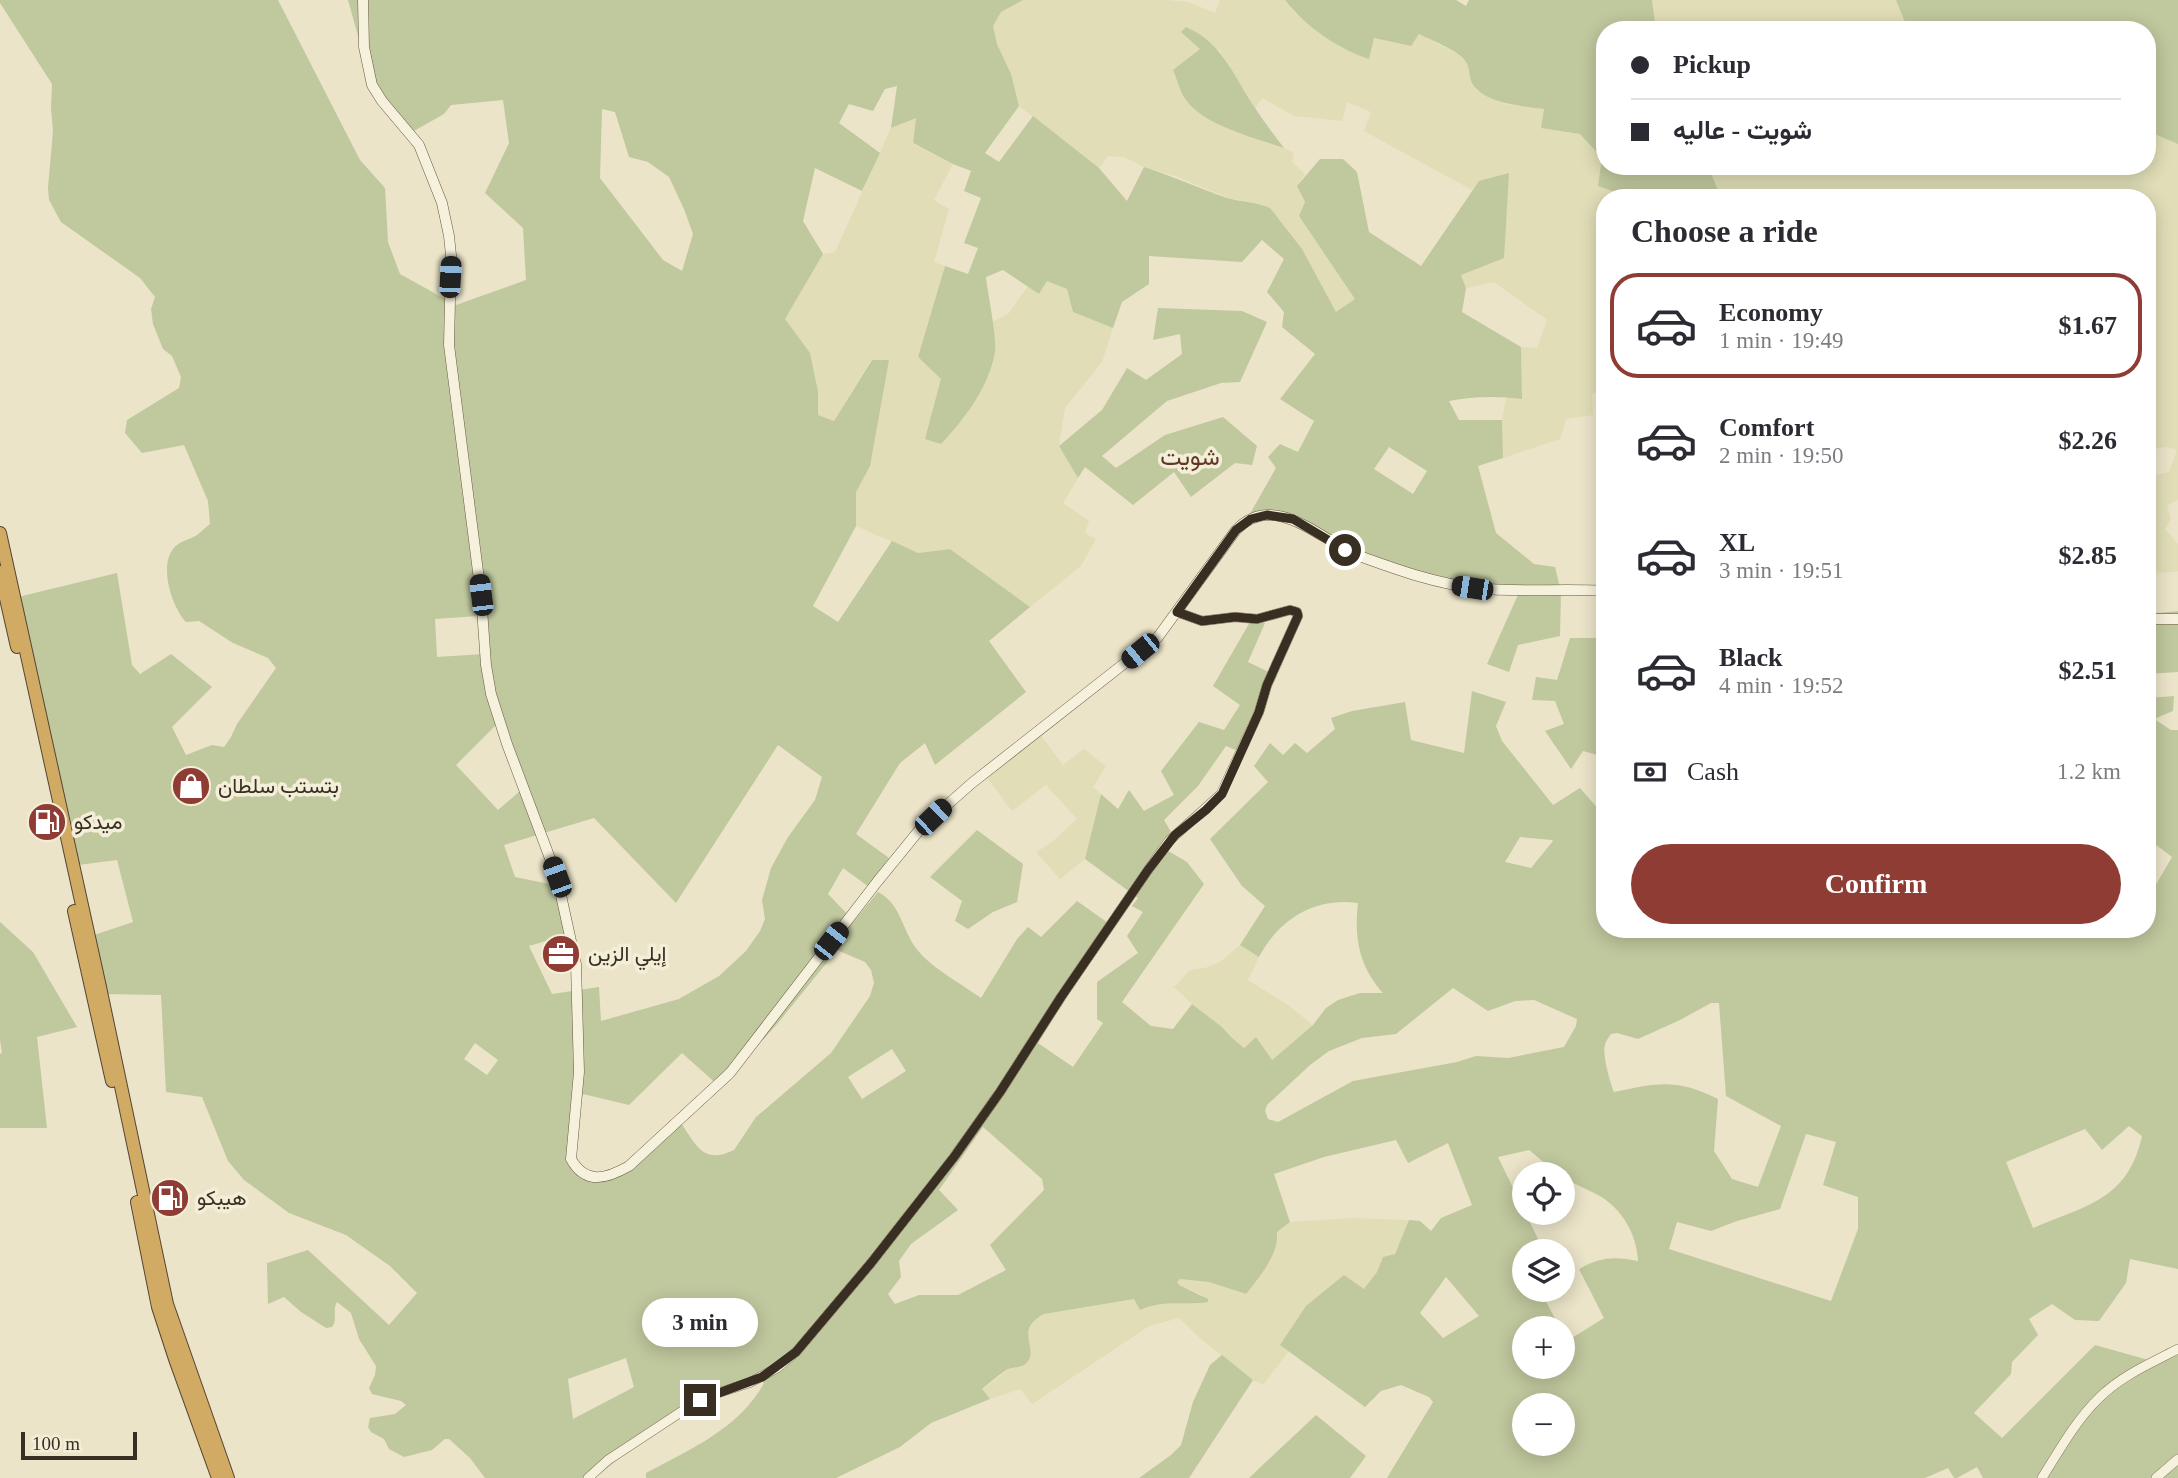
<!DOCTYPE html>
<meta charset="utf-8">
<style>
body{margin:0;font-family:"Times New Roman",Vazirmatn,serif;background:#f7f7f7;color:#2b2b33;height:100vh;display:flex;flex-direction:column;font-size:26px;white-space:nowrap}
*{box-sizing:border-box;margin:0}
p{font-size:23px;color:#7c7c81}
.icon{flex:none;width:38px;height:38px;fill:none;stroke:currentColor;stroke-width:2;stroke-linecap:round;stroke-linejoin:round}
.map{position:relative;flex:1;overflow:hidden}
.side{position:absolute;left:1596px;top:189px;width:560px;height:749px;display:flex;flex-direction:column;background:#fff;border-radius:28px;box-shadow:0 4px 18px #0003}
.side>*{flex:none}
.banner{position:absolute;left:1596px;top:21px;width:560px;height:154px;border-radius:28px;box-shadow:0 4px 18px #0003;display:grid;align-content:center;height:154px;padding:0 35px;background:#fff}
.tools{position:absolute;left:1512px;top:1162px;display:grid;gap:14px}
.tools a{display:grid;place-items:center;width:63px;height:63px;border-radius:50%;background:#fff;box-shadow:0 4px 18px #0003;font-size:35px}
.scale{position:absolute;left:21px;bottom:18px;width:116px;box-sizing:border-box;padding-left:7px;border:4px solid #382e21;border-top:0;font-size:19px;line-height:24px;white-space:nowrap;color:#382e21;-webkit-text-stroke:5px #f3eed8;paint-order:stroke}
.end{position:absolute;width:32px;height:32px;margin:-16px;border:9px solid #382e21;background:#fff;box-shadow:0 0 0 4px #fff}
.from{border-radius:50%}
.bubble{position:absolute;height:49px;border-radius:24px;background:#fff;box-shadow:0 4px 18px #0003;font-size:23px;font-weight:800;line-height:49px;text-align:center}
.car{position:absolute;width:21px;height:42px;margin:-21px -10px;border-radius:9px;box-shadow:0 0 5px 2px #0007;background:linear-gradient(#222 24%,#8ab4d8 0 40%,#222 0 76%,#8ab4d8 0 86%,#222 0)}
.banner b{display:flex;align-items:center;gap:24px;height:66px;font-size:26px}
.banner b+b{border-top:2px solid #e1e1e2}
.banner i{width:18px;height:18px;background:#2b2b33}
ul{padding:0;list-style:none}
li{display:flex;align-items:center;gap:21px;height:105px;margin:0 14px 10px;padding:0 21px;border:4px solid transparent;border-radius:28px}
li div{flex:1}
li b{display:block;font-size:26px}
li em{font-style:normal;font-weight:800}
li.selected{border-color:#8f3c35}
li>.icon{width:63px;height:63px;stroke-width:1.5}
h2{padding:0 35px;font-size:32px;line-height:84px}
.pay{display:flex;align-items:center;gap:18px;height:77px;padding:0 35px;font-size:26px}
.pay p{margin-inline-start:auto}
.action{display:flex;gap:14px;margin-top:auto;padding:14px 35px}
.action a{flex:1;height:80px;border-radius:42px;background:#8f3c35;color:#fff;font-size:28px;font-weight:800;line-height:80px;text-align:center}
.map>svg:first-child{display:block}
.farmland{fill:#e0ddb7}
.green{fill:#c0c89e;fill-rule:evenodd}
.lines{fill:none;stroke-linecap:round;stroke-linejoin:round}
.tertiary-casing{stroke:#86775f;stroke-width:10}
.secondary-casing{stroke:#685942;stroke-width:11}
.motorway-casing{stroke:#544533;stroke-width:14}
.tertiary{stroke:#f6f1dc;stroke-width:9}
.secondary{stroke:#f6f1dc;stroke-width:10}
.motorway{stroke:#d1ab63;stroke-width:12}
.route{stroke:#382e21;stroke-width:9}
.labels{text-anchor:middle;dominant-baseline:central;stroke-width:7;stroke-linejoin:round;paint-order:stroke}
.poi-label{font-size:21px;fill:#382e21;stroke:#f3eed8;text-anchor:start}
.quarter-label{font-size:24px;fill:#603725;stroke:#f3eed8}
</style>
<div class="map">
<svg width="2178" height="1478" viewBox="0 0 2178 1478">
<rect width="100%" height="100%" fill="#ebe4c9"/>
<path class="farmland" d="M1023,0H1168L1188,2L1215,13L1220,0H1285L1295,13L1334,41L1369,58L1373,38L1410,46L1419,34L1463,57L1471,69L1473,84L1477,90L1504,104L1544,109L1541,128L1580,134L1602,158L1599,186L1633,198H1605V323H1602L1605,347V391L1592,393L1593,415L1566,419L1560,439L1503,458L1502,420L1506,397L1522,398L1521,347L1537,348L1547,320L1494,282L1466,288L1461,275L1479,181L1472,190L1364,131L1371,112L1347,102L1342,121L1294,116L1262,98L1255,109L1220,51L1182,33L1201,49L1199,111L1205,117L1237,133L1284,148L1294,153L1292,162L1305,174L1297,186L1339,273L1356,299L1336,313L1302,249L1263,205L1228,198L1178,177L1144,167L1124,157L1108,156L1099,168L1019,106L1011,74L997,44L993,26L1001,12Z
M1652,0H1896L1907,27L1958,30H1656Z
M916,117L913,144L953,164L934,200L949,209L934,262L945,266L918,357L941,378V444L965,416L986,378L995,350L992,322L1009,313L1028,286L1039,294L1047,281L1067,289L1073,312L1113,328L1102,362L1065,408L1059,446L1078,478L1063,503L1089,521L1085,533L1096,539L1081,566L1030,607L950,549L918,553L856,526V492L889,361L871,360L834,421L818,415V392L785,319L823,254L835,252L891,128Z
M2147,131L2178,144V500L2167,505L2171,519L2165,529L2178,544V571L2175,572L2147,573V477L2169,472L2177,450L2167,447L2147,450V198H1721L1708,166H2147Z
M1039,733L1063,765L1084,749L1106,766L1093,787L1101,794L1085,859L1060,879L1036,852L1051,843L1077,819L1046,785L1012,811L985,775Z
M1240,945L1259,957L1248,980L1288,1005L1313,1025L1271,1060L1256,1037L1244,1048L1232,1038L1222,1027L1192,1004L1174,987L1190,970L1205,968L1220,962Z
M1352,1218L1409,1220L1395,1254L1383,1258L1377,1272L1364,1289L1344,1275L1322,1294L1280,1345L1289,1351L1263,1385L1253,1380L1201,1339L1179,1318L1149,1326L1032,1404L1020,1389L990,1399L982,1390L1011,1367H1021L1030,1355L1027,1339L1029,1330L1034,1321L1044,1314L1134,1299L1140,1310L1153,1305L1177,1302L1199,1304L1203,1295L1179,1285L1176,1282L1180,1279L1209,1282L1245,1294L1271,1259L1278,1236L1277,1232L1290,1222Z"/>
<path class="green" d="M0,0H278L360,160L385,188L388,242L400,274L456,305L526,280L523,228L485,193L509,143L503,100L451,105L444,114L405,136L370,79L348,0H1023L1001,12L993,26L997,44L1011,74L1019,106L985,153L999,162L1033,116L1099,168L1127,201L1144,167C1172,176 1199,188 1227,198C1241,202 1257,202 1270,208L1302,249L1336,312L1355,299L1299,216L1305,202L1297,186L1320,159H1343L1357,172L1369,232L1421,266L1479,181L1509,173L1504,258L1461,275L1466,288L1462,312L1521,347L1522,399C1499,396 1473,396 1449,401L1459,420H1502L1503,458L1478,466L1496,533L1534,564L1555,567L1561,592L1560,636L1518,645L1509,672L1487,664L1521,588L1464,586L1406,567L1344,552L1283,517L1247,519L1276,468L1268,457L1280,444L1298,452L1314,421L1280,399L1315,354L1282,327L1284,312L1267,292L1284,259L1262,240L1242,262L1149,256V284L1122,302L1113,328L1073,312L1067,289L1047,281L1039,294L1003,270L986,277C988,295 997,337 995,352C989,387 964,420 941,444L925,439L941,379L918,357L945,266L968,274L978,248L964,243L981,198L964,191L971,171L953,164L913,143L916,118L891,128L897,86L885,89L873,111L849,104L839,123L880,153L862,191L815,168L803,221L823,254L785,319L810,353L818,392V415L834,421L872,360H889L870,466L856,492V526L813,606L838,622L892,541L918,553L950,549L1030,607L989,641L1026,692L935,765L925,743L900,763L856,834L889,858L869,887L843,868L828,894L854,921L878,892C903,905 902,934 920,953C934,969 963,985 981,998L1017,939L1028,927L1041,937L1077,901L1111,925L1038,1043L1073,1067L1103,1023L1097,1019V982L1138,953L1127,936L1143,912L1132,906L1138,898L1085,859L1101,794L1118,809L1129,790L1144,811L1174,795L1161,771L1199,722L1224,730L1240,705L1213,686L1250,622L1265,623L1248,662L1277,676L1238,751L1226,746L1198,786L1164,820L1171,832L1160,846L1187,862L1204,884L1122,1002L1151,1026L1173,1029L1192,1004L1222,1027L1232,1038L1244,1048L1256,1037L1272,1060L1313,1025L1326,1008L1338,1000L1360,993H1383C1359,966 1354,938 1358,903C1315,897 1279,919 1259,957L1240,945L1265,906L1242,886L1210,839L1268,782L1254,766L1270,743L1283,755L1295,743L1307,753L1335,729L1331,718L1352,711L1405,702L1411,740L1464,753L1472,691L1506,702L1496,726L1502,741L1553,805L1580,788L1599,810L1605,806V929H2147V900L2172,857L2147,838V779L2150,773L2147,770V685L2148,698L2174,696L2173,711L2154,719L2171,730H2178V1269L2130,1259L2126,1283L2099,1321L2075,1320L2052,1304L2029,1319L2038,1335L2012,1362L2011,1374L1974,1413L2002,1438L2095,1345L2152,1361L2178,1350V1478H2048L2044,1473L2040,1478H1983L1977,1467L1957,1478H1954L1948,1468L1925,1478H1387L1433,1402L1429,1397L1401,1385L1381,1391L1365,1407L1280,1345L1306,1306L1344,1275L1364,1289L1377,1272L1383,1257L1395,1254L1409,1220L1420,1221L1431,1231L1441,1218L1472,1205L1448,1143L1408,1163L1396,1140L1324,1157L1274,1174L1290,1222L1277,1232C1279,1255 1259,1277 1246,1294L1209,1282L1180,1279L1177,1282L1179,1285L1208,1299V1302C1183,1306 1166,1299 1140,1310L1134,1299L1044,1314C1014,1330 1038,1347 1028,1361C1022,1369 1015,1366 1008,1369C999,1374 990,1383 982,1389L990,1399L931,1423L900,1447L836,1478H646V1473C689,1450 740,1428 764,1383L756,1377L719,1387L684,1405L595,1478H485L470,1458L449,1439H445L432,1450L404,1457L389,1449L384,1439L371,1432L368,1427L370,1418L395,1414L406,1405L401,1401L372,1394L369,1388L375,1375L376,1366L359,1339L351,1313L337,1302C332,1310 338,1319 332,1327L326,1328L301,1312L284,1297L268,1304L267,1263L308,1250L389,1325L417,1293L390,1266L346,1235L289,1213L244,1180L228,1161L202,1097L166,1092L161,995L103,994L91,936L133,922L117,860L78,865L18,597L117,573L132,665L140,674L171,654L212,687L172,727L186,755L212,745L224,747L231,737L237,724L276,668L268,658L233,643L199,621L186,622C172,607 159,567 173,549C179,541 189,540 197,535C201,532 206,527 210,524L208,501L184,445L142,453L125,433L127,420L179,388L181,377L172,356L163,349L153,324L151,309L155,297L140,278L61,222L49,200L48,188L53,131L51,108L52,84L0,3ZM602,109L615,112L629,157L648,162L669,177L684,209L693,234L682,271L663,260L600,178ZM1389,447L1427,471L1413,494L1374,469ZM478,616L483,654L437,657L435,619ZM501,720L527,785L498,810L456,765ZM778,745L822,777L815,800L788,837L771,868L762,900L765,919L760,931L746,951L719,976L679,999L601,1021L599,987L552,994L529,946L573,933L564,887L515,877L504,845L594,818L676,903ZM1520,837L1552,840L1553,841L1531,868L1505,862ZM837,950L865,962L871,970L874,983L870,996L831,1053L756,1117L734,1150C702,1166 695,1142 680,1122L615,1171L598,1173L587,1170L582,1167L568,1147L583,1094L629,1105L682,1053L720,1087L778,1023ZM1453,988L1488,1011L1515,1001L1534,1000L1577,1019L1576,1026L1564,1047L1508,1058L1476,1056L1457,1062L1353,1081L1278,1122L1268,1119L1265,1111L1267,1105L1310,1065L1329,1051L1362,1038L1396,1034ZM1711,1003H1719L1726,1096L1781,1126L1758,1187L1732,1179L1714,1151L1718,1099C1676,1078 1657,1083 1614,1092C1610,1082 1602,1054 1605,1045C1605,1042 1609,1037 1611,1034L1617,1033L1638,1039L1680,1020ZM475,1043L498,1060L487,1075L464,1059ZM892,1049L906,1071L862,1099L848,1077ZM2129,1126L2142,1136C2128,1200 2085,1206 2033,1228L2006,1162L2085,1129L2102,1150ZM983,1127L1042,1179L1044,1190L990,1245L1006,1270L958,1295H919L895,1304L888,1294L901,1277L899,1261L911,1244L958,1210L939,1190ZM1806,1134L1836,1142L1823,1185L1858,1197V1229L1831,1301L1669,1249L1677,1222L1711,1231L1737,1221L1780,1209ZM1529,1150L1558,1174H1563V1177C1574,1184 1587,1189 1598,1195C1622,1208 1637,1235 1638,1261C1616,1256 1599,1257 1579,1269L1604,1318L1567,1341L1563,1334V1367H1524V1328H1560L1540,1290H1524V1251H1544L1498,1157ZM1446,1277L1479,1316L1443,1338L1420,1313ZM626,1358L634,1387L573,1419L568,1379ZM1524,1405H1563V1444H1524Z
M1285,0H1456L1466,6L1469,0H1652L1656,30H1605V166H1708L1721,198H1633L1598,186L1602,158L1580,134L1541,128L1544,109C1523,106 1484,104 1472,83C1468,74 1471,66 1463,58C1454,49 1431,40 1419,34L1411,46L1374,38L1369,59C1338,49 1305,26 1285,0Z
M1896,0H2178V144L2147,131V30H1958L1907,27Z
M1186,27C1223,43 1234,77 1255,108C1264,122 1274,135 1284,148C1255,138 1205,126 1186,100C1180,92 1177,79 1173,70L1200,49L1181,32Z
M1158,308L1242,311L1267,322L1240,382L1221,383L1167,401L1102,456L1116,468L1165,435L1223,417L1257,446L1252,465L1235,463L1191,497L1174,472L1133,505L1085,467L1078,478L1059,446L1102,410L1127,368L1146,380L1182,354L1180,334L1153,340Z
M2178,611V672L2147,674V614Z
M1570,638H1605V757L1583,751L1571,769L1545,731L1564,724L1555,701L1532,700L1536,677L1557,680Z
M977,830L1023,864L1017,902L993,912L968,929L955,921L962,901L930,877Z
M0,922L33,952L77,1027L37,1037L47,1128H0V1054L2,1053L0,1040Z
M1222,1355L1253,1380L1189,1478H1139L1171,1455L1181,1445L1193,1402L1210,1365Z
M1316,1415L1366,1456L1350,1478H1249Z"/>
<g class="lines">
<g class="tertiary-casing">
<path id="tertiary" d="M588,1478L608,1460L687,1408L711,1395L749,1383L777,1368L796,1352L871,1263L954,1157L1000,1092L1061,997L1148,870L1169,841L1221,794L1259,712L1267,685L1298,616L1297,612L1290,610L1257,619L1235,617L1202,621L1177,612
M2042,1478C2059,1451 2076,1420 2099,1398C2121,1376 2151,1363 2178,1349
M2156,1478L2178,1459"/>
</g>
<g class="secondary-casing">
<path id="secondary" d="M363,0L364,47L372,85L382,101L419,145L442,203L449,236L451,255L449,345L481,595L486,665L491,694L507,744L557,877L576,964L579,1072L571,1159C586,1186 608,1178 629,1166L730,1073L877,882L921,828L972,783L1158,637L1236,530C1275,489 1323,543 1362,557C1398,570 1437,584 1476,588C1518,593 1562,588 1605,591
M2147,619H2178"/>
</g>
<g class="motorway-casing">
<path id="motorway" d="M0,533L100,987L167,1304L228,1478
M0,572L17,647
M74,911L112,1081
M137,1202L158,1307L175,1359L218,1478"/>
</g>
<use href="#tertiary" class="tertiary"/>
<use href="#secondary" class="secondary"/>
<use href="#motorway" class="motorway"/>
</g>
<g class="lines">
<path class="route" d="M700,1400L762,1377L796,1352L871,1263L954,1157L1000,1092L1061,997L1148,870L1175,835L1206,810L1222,794L1259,712L1267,685L1298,616L1297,612L1290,610L1257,619L1235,617L1202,621L1177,612L1236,530L1251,519L1267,515L1293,519L1345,550"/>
</g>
<defs>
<g id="shop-disc" transform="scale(2.0125)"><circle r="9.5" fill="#8f3c35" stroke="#f3eed8"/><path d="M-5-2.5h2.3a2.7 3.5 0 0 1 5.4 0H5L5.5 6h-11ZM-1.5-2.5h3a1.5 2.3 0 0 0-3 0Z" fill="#fff"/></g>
<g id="fuel-disc" transform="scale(2.0125)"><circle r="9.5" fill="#8f3c35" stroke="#f3eed8"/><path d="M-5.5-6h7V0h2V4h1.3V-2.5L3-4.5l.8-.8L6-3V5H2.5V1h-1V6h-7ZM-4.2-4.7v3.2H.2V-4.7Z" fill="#fff"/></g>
<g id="office-disc" transform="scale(2.0125)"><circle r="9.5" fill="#8f3c35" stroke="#f3eed8"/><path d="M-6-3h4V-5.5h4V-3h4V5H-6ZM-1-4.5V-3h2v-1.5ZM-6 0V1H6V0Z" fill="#fff"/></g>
</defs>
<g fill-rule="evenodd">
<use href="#shop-disc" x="191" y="786"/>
<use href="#fuel-disc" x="47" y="822"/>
<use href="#office-disc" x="561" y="954"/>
<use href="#fuel-disc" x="170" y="1198"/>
</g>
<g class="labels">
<g class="poi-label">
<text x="218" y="786">بتستب سلطان</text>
<text x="74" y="822">ميدكو</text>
<text x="588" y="954">إيلي الزين</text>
<text x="197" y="1198">هيبكو</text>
</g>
<g class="quarter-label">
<text x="1190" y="457">شويت</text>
</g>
</g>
</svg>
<div class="tools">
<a><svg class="icon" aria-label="locate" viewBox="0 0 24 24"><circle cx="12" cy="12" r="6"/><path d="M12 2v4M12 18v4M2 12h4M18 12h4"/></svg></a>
<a><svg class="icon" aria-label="layers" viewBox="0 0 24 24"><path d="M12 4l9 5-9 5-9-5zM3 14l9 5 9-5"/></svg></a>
<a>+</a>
<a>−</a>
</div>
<div class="scale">100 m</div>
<i class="end from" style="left:1345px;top:550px"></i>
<i class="end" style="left:700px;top:1400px"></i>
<div class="bubble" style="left:642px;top:1298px;width:116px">3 min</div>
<i class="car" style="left:450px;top:277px;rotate:3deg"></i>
<i class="car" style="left:1472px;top:588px;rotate:279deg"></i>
<i class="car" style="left:481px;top:595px;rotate:353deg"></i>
<i class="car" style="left:1140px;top:651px;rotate:231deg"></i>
<i class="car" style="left:933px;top:817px;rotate:46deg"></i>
<i class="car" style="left:557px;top:877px;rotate:340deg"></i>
<i class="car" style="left:831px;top:941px;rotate:38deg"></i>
<div class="banner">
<b><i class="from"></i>Pickup</b>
<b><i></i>شويت - عاليه</b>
</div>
<section class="side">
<h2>Choose a ride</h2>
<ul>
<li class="selected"><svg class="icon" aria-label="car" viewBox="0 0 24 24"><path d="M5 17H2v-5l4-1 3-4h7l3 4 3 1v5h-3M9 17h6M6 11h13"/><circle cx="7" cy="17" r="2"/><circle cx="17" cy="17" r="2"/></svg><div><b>Economy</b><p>1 min · 19:49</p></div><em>$1.67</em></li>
<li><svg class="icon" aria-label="car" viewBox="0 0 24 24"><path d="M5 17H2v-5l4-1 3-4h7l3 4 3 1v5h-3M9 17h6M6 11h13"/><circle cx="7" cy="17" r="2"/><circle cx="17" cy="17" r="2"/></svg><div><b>Comfort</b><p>2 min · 19:50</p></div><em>$2.26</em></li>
<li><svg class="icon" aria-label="car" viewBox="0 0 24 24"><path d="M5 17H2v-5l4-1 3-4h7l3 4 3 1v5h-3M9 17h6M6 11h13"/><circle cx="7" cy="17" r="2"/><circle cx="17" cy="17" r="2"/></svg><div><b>XL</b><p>3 min · 19:51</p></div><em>$2.85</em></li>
<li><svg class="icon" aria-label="car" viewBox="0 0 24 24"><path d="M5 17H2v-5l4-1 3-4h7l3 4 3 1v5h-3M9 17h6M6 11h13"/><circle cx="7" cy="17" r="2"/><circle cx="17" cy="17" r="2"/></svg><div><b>Black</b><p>4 min · 19:52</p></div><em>$2.51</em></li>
</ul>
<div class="pay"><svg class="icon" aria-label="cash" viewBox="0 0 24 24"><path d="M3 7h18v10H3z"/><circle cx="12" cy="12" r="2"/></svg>Cash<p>1.2 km</p></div>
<div class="action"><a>Confirm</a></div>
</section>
</div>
